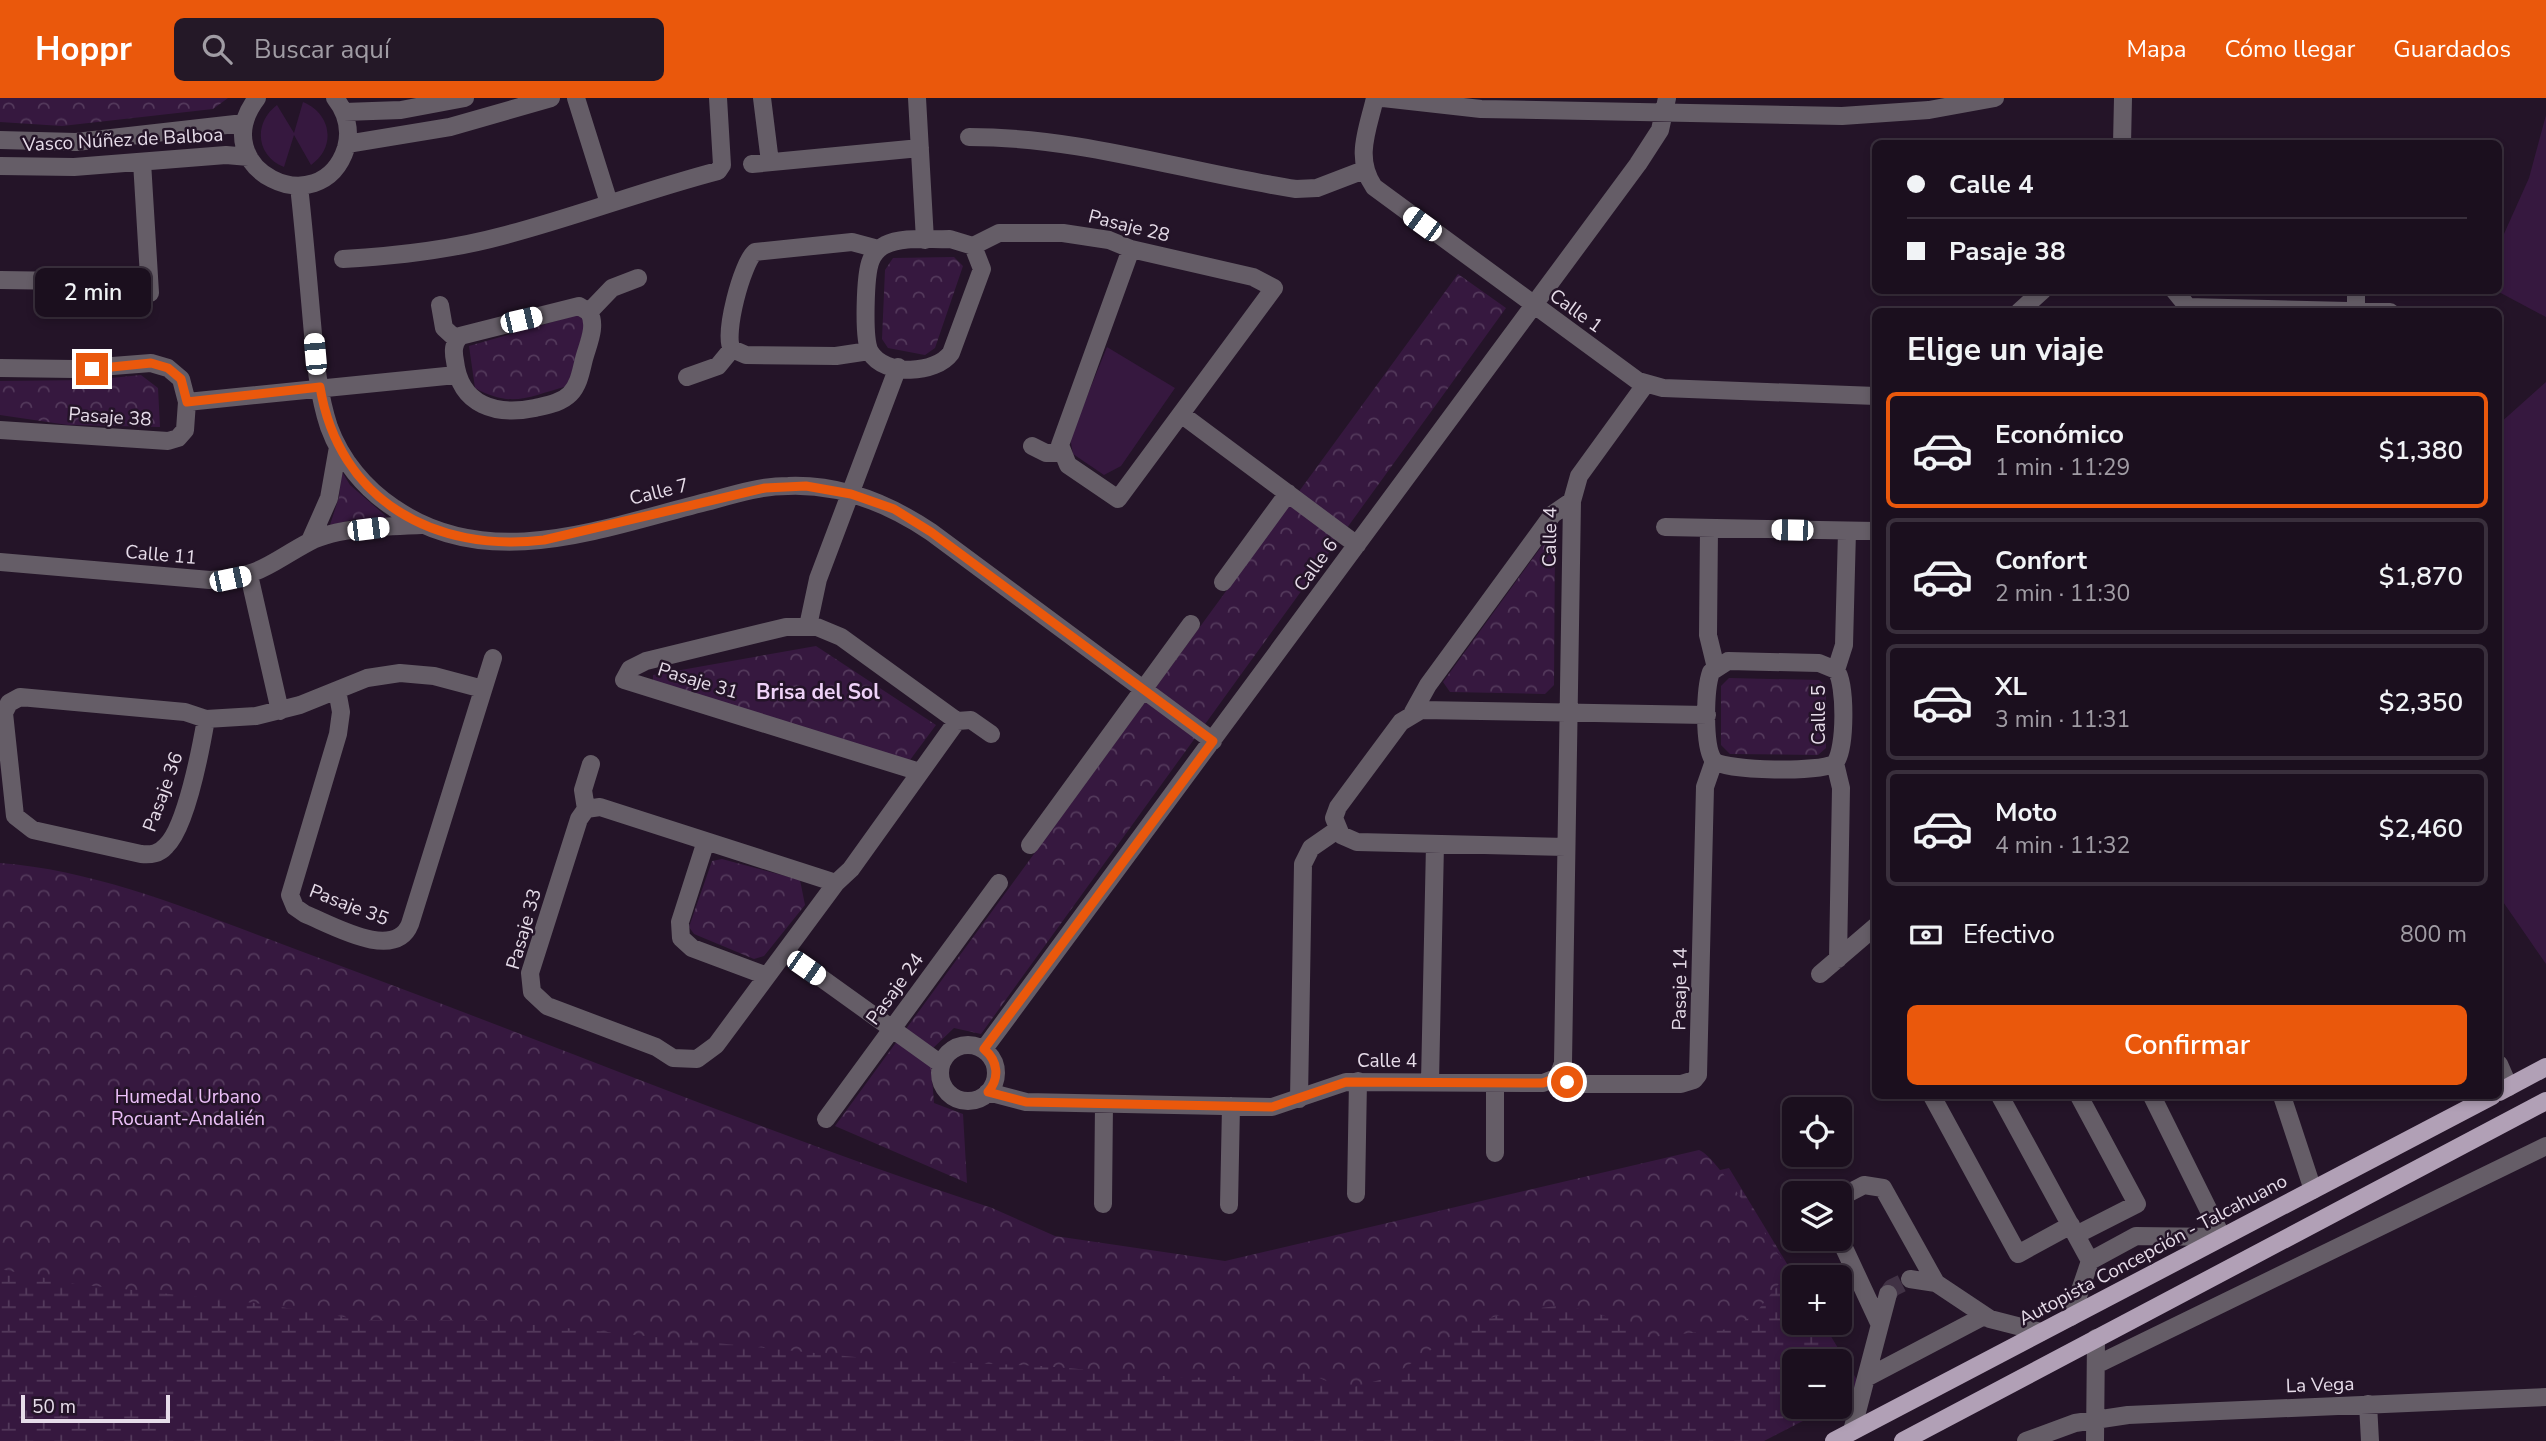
<!DOCTYPE html>
<html lang="es">
<meta charset="utf-8">
<style>
body{margin:0;font-family:"Nunito Sans",sans-serif;background:#241827;color:#f1f3f6;height:100vh;display:flex;flex-direction:column;font-size:26px;white-space:nowrap}
*{box-sizing:border-box;margin:0}
p{font-size:23px;color:#a09ca4}
.icon{flex:none;width:38px;height:38px;fill:none;stroke:currentColor;stroke-width:2;stroke-linecap:round;stroke-linejoin:round}
.map{position:relative;flex:1;overflow:hidden}
.sheet{position:absolute;left:1872px;top:210px;width:630px;height:791px;display:flex;flex-direction:column;background:#1b0f1e;border-radius:10px;box-shadow:0 4px 10px #0003,0 0 0 2px #392f3c}
.sheet>*{flex:none}
.hud{position:absolute;left:1872px;top:42px;width:630px;height:154px;border-radius:10px;box-shadow:0 4px 10px #0003,0 0 0 2px #392f3c;display:grid;align-content:center;height:154px;padding:0 35px;background:#1b0f1e}
.tools{position:absolute;left:1782px;top:999px;display:grid;gap:14px}
.tools a{display:grid;place-items:center;width:70px;height:70px;border-radius:10px;background:#1b0f1e;box-shadow:0 4px 10px #0003,0 0 0 2px #392f3c;font-size:35px}
.scale{position:absolute;left:21px;bottom:18px;width:149px;box-sizing:border-box;padding-left:7px;border:4px solid #e6dce9;border-top:0;font-size:19px;line-height:24px;white-space:nowrap;color:#e6dce9;-webkit-text-stroke:5px #241428;paint-order:stroke}
.end{position:absolute;width:32px;height:32px;margin:-16px;border:9px solid #ea580c;background:#fff;box-shadow:0 0 0 4px #fff}
.from{border-radius:50%}
.bubble{position:absolute;height:49px;border-radius:10px;background:#1b0f1e;box-shadow:0 4px 10px #0003,0 0 0 2px #392f3c;font-size:23px;font-weight:600;line-height:49px;text-align:center}
.car{position:absolute;width:21px;height:42px;margin:-21px -10px;border-radius:9px;box-shadow:0 0 5px 2px #0007;background:linear-gradient(#fff 24%,#345 0 40%,#fff 0 76%,#345 0 86%,#fff 0)}
.hud b{display:flex;align-items:center;gap:24px;height:66px;font-size:26px}
.hud b+b{border-top:2px solid #392f3c}
.hud i{width:18px;height:18px;background:#f1f3f6}
ul{padding:0;list-style:none}
li{display:flex;align-items:center;gap:21px;height:116px;margin:0 14px 10px;padding:0 21px;border:4px solid #392f3c;border-radius:10px}
li div{flex:1}
li b{display:block;font-size:26px}
li em{font-style:normal;font-weight:600}
li.current{border-color:#ea580c}
li>.icon{width:63px;height:63px;stroke-width:1.5}
h2{padding:0 35px;font-size:32px;line-height:84px}
.pay{display:flex;align-items:center;gap:18px;height:77px;padding:0 35px;font-size:26px}
.pay p{margin-inline-start:auto}
.button{display:flex;gap:14px;margin-top:auto;padding:14px 35px}
.button a{flex:1;height:80px;border-radius:10px;background:#ea580c;color:#fff;font-size:28px;font-weight:600;line-height:80px;text-align:center}
header{display:flex;align-items:center;gap:42px;box-sizing:border-box;height:98px;padding:0 35px;background:#ea580c;color:#fff}
header strong{font-size:33px}
nav{display:flex;gap:38px;margin-inline-start:auto;font-size:24px}
.search{width:490px;height:63px;background:#241827;display:flex;align-items:center;gap:18px;box-sizing:border-box;padding:0 24px;border-radius:10px;color:#a09ca4;font-size:26px}
.map>svg:first-child{display:block}
.grass{fill:#36183f}
.wetland{fill:url(#wetland-marsh)}
.park{fill:url(#park-crowns)}
.lines{fill:none;stroke-linecap:round;stroke-linejoin:round}
.minor-tunnel{stroke:#413245;stroke-width:18;stroke-dasharray:18 9;stroke-linecap:butt}
.minor{stroke:#655d67;stroke-width:18}
.major{stroke:#b1a0b6;stroke-width:18}
.route{stroke:#ea580c;stroke-width:9}
.labels{text-anchor:middle;dominant-baseline:central;stroke-width:5;stroke-linejoin:round;paint-order:stroke}
.street-label{font-size:19px;fill:#e6dce9;stroke:#241428}
.park-label{font-size:19px;fill:#ecc0f9;stroke:#241428}
.neighbourhood-label{font-size:21px;font-weight:bold;fill:#efd2f8;stroke:#241428}
</style>
<header>
<strong>Hoppr</strong>
<div class="search"><svg class="icon" aria-label="search" viewBox="0 0 24 24"><circle cx="10" cy="10" r="6"/><path d="M15 15l6 6"/></svg>Buscar aquí</div>
<nav><a>Mapa</a><a>Cómo llegar</a><a>Guardados</a></nav>
</header>
<div class="map">
<svg width="2546" height="1343" viewBox="0 0 2546 1343">
<defs>
<pattern id="wetland-marsh" width="20" height="14" patternUnits="userSpaceOnUse" patternTransform="scale(1.75)"><rect width="20" height="14" fill="#36183f"/><path d="M1 5h8M5 5V1M11 12h8M15 12V8" fill="none" stroke="#53395b"/></pattern>
<pattern id="park-crowns" width="20" height="18" patternUnits="userSpaceOnUse" patternTransform="scale(1.75)"><rect width="20" height="18" fill="#36183f"/><path d="M2 6a3 3 0 1 1 6 0M12 15a3 3 0 1 1 6 0" fill="none" stroke="#53395b"/></pattern>
</defs>
<rect width="100%" height="100%" fill="#241428"/>
<path class="grass" d="M303,4C331,15 337,49 311,67L294,37L284,69C256,58 253,25 277,7L294,35Z
M2546,17V219L2497,193L2499,147L2529,80Z
M1107,249L1175,290L1121,368L1104,377L1073,356L1070,340Z
M2546,284V866L2499,798V326Z"/>
<path class="wetland" d="M0,767L1037,1151L1206,1188L1729,1070L1795,1179L1794,1225H1823L1863,1292L1839,1304V1264H1794V1309H1830L1764,1343H0Z"/>
<path class="park" d="M0,0H228L213,11L62,28L0,24Z
M954,159L963,168L935,250L925,257L888,250L882,241L885,172L893,160Z
M1458,176L1506,210L981,936L954,930L930,953L934,1005L963,1016L967,1085L835,1028Z
M577,217L586,223L568,288C529,298 513,311 475,290L469,248Z
M141,277L158,290L160,329L68,327L0,317V283L91,282Z
M342,374L350,387L388,420L356,421L330,427L339,399Z
M1549,438L1555,441L1554,587L1545,596L1450,594L1443,584Z
M816,548L936,627L910,662L653,585V577Z
M1729,580L1819,582L1826,588V650L1818,657L1730,656L1721,647V588Z
M722,761L800,782L805,807L764,858L754,861L694,836L689,829L712,763Z
M0,765C105,773 205,818 303,854C533,938 760,1033 992,1110L1055,1138L1225,1163L1699,1052C1717,1058 1773,1148 1787,1169L1786,1177L1754,1217L1729,1231L1642,1240L1605,1218L1565,1207L1515,1213L1469,1226L1391,1279L1346,1291L1307,1275L1188,1280L1042,1268L875,1261L486,1222H363L255,1205L75,1186L0,1171Z"/>
<g class="lines">
<path class="minor-tunnel" d="M1888,1196L1892,1190L1910,1181"/>
<path class="minor" d="M257,0C203,71 321,128 346,50C351,32 346,14 335,0
M576,0L609,105
M762,0L770,64
M917,0L925,142
M1375,0C1368,31 1354,60 1374,89L1638,283L1663,290L1876,298
M1383,0L1481,11L1842,18L1929,12L1995,0
M344,14L401,12L465,0
M969,39C1084,39 1184,74 1296,91L1317,90L1364,72
M0,42L76,44L244,25
M347,46L450,29L551,0
M2122,46L2123,0
M142,64L150,195
M752,66L920,50
M0,68L74,69L226,57L249,59
M299,88C304,133 308,179 312,225C315,259 318,296 329,329C341,362 365,391 394,410C491,477 607,428 710,403C735,396 761,388 788,388C840,386 888,405 931,434L1213,643
M950,141L973,148L982,171L951,255C936,276 885,279 870,254C863,241 865,176 871,162C874,155 879,150 885,147C902,138 931,142 950,141Z
M973,148L999,135H1063L1109,142L1131,151L1253,179L1274,190L1118,401L1068,367L1060,347L1131,151
M343,161C397,158 450,152 502,138C575,119 645,92 718,73L722,67L718,0
M0,182L69,183L149,178
M2174,192L2192,214
M440,207L444,230L457,242
M579,208L589,214C597,228 588,246 584,261C581,273 579,287 570,296C561,305 548,307 535,310C497,318 460,308 455,263C453,253 453,246 460,238Z
M2188,209L2390,214
M2356,213V192
M589,214L612,190L638,180
M2019,214L2043,192
M869,253L836,258L746,257L732,251C723,237 742,165 755,154L852,144L878,151
M0,270L74,271L151,265L168,270L181,281L187,304L185,332L178,340L168,343L0,332
M687,279L718,268L732,251
M187,304L456,277
M1181,316L1357,447
M1032,348L1046,355H1061
M1665,429L1876,433
M1709,430L1708,537L1716,570
M310,443L329,400L338,349
M0,464L210,482C261,479 268,466 309,444C337,429 390,428 421,427
M249,477L280,613
M1223,484L1288,395
M808,528L818,481L898,269
M1728,563L1819,565L1836,572C1846,586 1846,651 1835,665C1821,675 1728,673 1714,663C1703,649 1705,591 1711,574Z
M1836,572L1844,547L1847,433
M337,592L341,614L338,636L290,797L295,809L305,816C332,827 395,864 410,826L493,560
M1413,614L1428,587L1553,416L1572,403
M206,621C201,650 186,729 166,748C159,756 151,757 141,756L33,732L15,718L4,615L9,605L20,599L185,614L206,621L256,618L300,607L367,580L400,575L434,578L483,591
M1835,665L1841,690L1838,861
M920,674L624,582L630,571L646,563L786,529H817L841,539L957,623L971,622L991,636
M586,711L583,692L591,666
M706,743L680,824L681,840L692,850L767,878
M1030,747L1191,526
M1566,749L1357,744L1341,737L1334,720L1338,709L1401,624L1421,612L1707,617
M836,785L600,709L586,711L579,721L530,875L532,894L547,908L656,949L673,960L697,961L716,947L836,785L851,771L957,623
M785,854L941,966
M1820,876L1876,828
M940 975a28 28 0 1 1 56 0a28 28 0 1 1-56 0Z
M984,951L1638,66L1660,32L1667,0
M2499,966L2509,989
M1558,979L1580,986H1681L1694,982L1698,977L1705,689L1714,663
M1430,984L1435,746
M1495,985V1055
M988,994L1026,1004L1272,1009L1346,984L1543,985L1558,979L1563,965L1572,403L1579,378L1645,287
M1932,998L2018,1156L2071,1127
M2000,998L2090,1163
M2282,998L2313,1092
M1299,1001L1303,766L1311,750L1337,732
M826,1021L999,785
M1356,1096L1358,983
M1839,1100L1864,1087L1883,1090L1936,1185
M1103,1106L1104,1006
M1229,1107L1231,1008
M2076,1137L2137,1106L2079,998
M1839,1139L1879,1225
M1910,1181L1936,1185L1990,1221L2041,1234
M2071,1219L2090,1163L2136,1138L2222,1139L2152,998
M2096,1267L2546,1048
M1866,1280L1984,1218
M2368,1306L2370,1343
M1852,1333L1888,1196
M2026,1343L2075,1325L2128,1317L2546,1299
M2095,1343L2096,1240"/>
<path class="major" d="M2499,994L2546,969
M1834,1343L2492,998
M1903,1343L2546,1003"/>
</g>
<g class="lines">
<path class="route" d="M92,271L151,265L168,270L181,281L187,304L320,289C339,403 435,455 544,442L765,390L806,388L851,396L894,411L931,434L1213,643L984,951C998,963 1000,980 988,994L1026,1004L1272,1009L1346,984L1543,985L1558,979L1567,984"/>
</g>
<g class="labels">
<g class="street-label">
<text transform="translate(123 42) rotate(-3)">Vasco Núñez de Balboa</text>
<text transform="translate(1129 128) rotate(14)">Pasaje 28</text>
<text transform="translate(1576 213) rotate(36)">Calle 1</text>
<text transform="translate(110 319) rotate(4)">Pasaje 38</text>
<text transform="translate(659 394) rotate(-14)">Calle 7</text>
<text transform="translate(1550 439) rotate(-89)">Calle 4</text>
<text transform="translate(161 457) rotate(5)">Calle 11</text>
<text transform="translate(1316 467) rotate(-54)">Calle 6</text>
<text transform="translate(698 583) rotate(17)">Pasaje 31</text>
<text transform="translate(1819 617) rotate(-90)">Calle 5</text>
<text transform="translate(163 694) rotate(-70)">Pasaje 36</text>
<text transform="translate(349 807) rotate(21)">Pasaje 35</text>
<text transform="translate(524 831) rotate(-74)">Pasaje 33</text>
<text transform="translate(895 891) rotate(-54)">Pasaje 24</text>
<text transform="translate(1680 891) rotate(-89)">Pasaje 14</text>
<text x="1387" y="963">Calle 4</text>
<text transform="translate(2153 1152) rotate(-28)">Autopista Concepción - Talcahuano</text>
<text transform="translate(2320 1287) rotate(-2)">La Vega</text>
</g>
<g class="park-label">
<text x="188" y="999">Humedal Urbano<tspan x="188" dy="22">Rocuant-Andalién</tspan></text>
</g>
<g class="neighbourhood-label">
<text x="818" y="594">Brisa del Sol</text>
</g>
</g>
</svg>
<div class="tools">
<a><svg class="icon" aria-label="locate" viewBox="0 0 24 24"><circle cx="12" cy="12" r="6"/><path d="M12 2v4M12 18v4M2 12h4M18 12h4"/></svg></a>
<a><svg class="icon" aria-label="layers" viewBox="0 0 24 24"><path d="M12 4l9 5-9 5-9-5zM3 14l9 5 9-5"/></svg></a>
<a>+</a>
<a>−</a>
</div>
<div class="scale">50 m</div>
<i class="end from" style="left:1567px;top:984px"></i>
<i class="end" style="left:92px;top:271px"></i>
<div class="bubble" style="left:35px;top:170px;width:116px">2 min</div>
<i class="car" style="left:1422px;top:126px;rotate:306deg"></i>
<i class="car" style="left:521px;top:222px;rotate:77deg"></i>
<i class="car" style="left:315px;top:256px;rotate:355deg"></i>
<i class="car" style="left:368px;top:431px;rotate:83deg"></i>
<i class="car" style="left:1792px;top:432px;rotate:271deg"></i>
<i class="car" style="left:230px;top:481px;rotate:78deg"></i>
<i class="car" style="left:806px;top:870px;rotate:125deg"></i>
<div class="hud">
<b><i class="from"></i>Calle 4</b>
<b><i></i>Pasaje 38</b>
</div>
<section class="sheet">
<h2>Elige un viaje</h2>
<ul>
<li class="current"><svg class="icon" aria-label="car" viewBox="0 0 24 24"><path d="M5 17H2v-5l4-1 3-4h7l3 4 3 1v5h-3M9 17h6M6 11h13"/><circle cx="7" cy="17" r="2"/><circle cx="17" cy="17" r="2"/></svg><div><b>Económico</b><p>1 min · 11:29</p></div><em>$1,380</em></li>
<li><svg class="icon" aria-label="car" viewBox="0 0 24 24"><path d="M5 17H2v-5l4-1 3-4h7l3 4 3 1v5h-3M9 17h6M6 11h13"/><circle cx="7" cy="17" r="2"/><circle cx="17" cy="17" r="2"/></svg><div><b>Confort</b><p>2 min · 11:30</p></div><em>$1,870</em></li>
<li><svg class="icon" aria-label="car" viewBox="0 0 24 24"><path d="M5 17H2v-5l4-1 3-4h7l3 4 3 1v5h-3M9 17h6M6 11h13"/><circle cx="7" cy="17" r="2"/><circle cx="17" cy="17" r="2"/></svg><div><b>XL</b><p>3 min · 11:31</p></div><em>$2,350</em></li>
<li><svg class="icon" aria-label="car" viewBox="0 0 24 24"><path d="M5 17H2v-5l4-1 3-4h7l3 4 3 1v5h-3M9 17h6M6 11h13"/><circle cx="7" cy="17" r="2"/><circle cx="17" cy="17" r="2"/></svg><div><b>Moto</b><p>4 min · 11:32</p></div><em>$2,460</em></li>
</ul>
<div class="pay"><svg class="icon" aria-label="cash" viewBox="0 0 24 24"><path d="M3 7h18v10H3z"/><circle cx="12" cy="12" r="2"/></svg>Efectivo<p>800 m</p></div>
<div class="button"><a>Confirmar</a></div>
</section>
</div>
